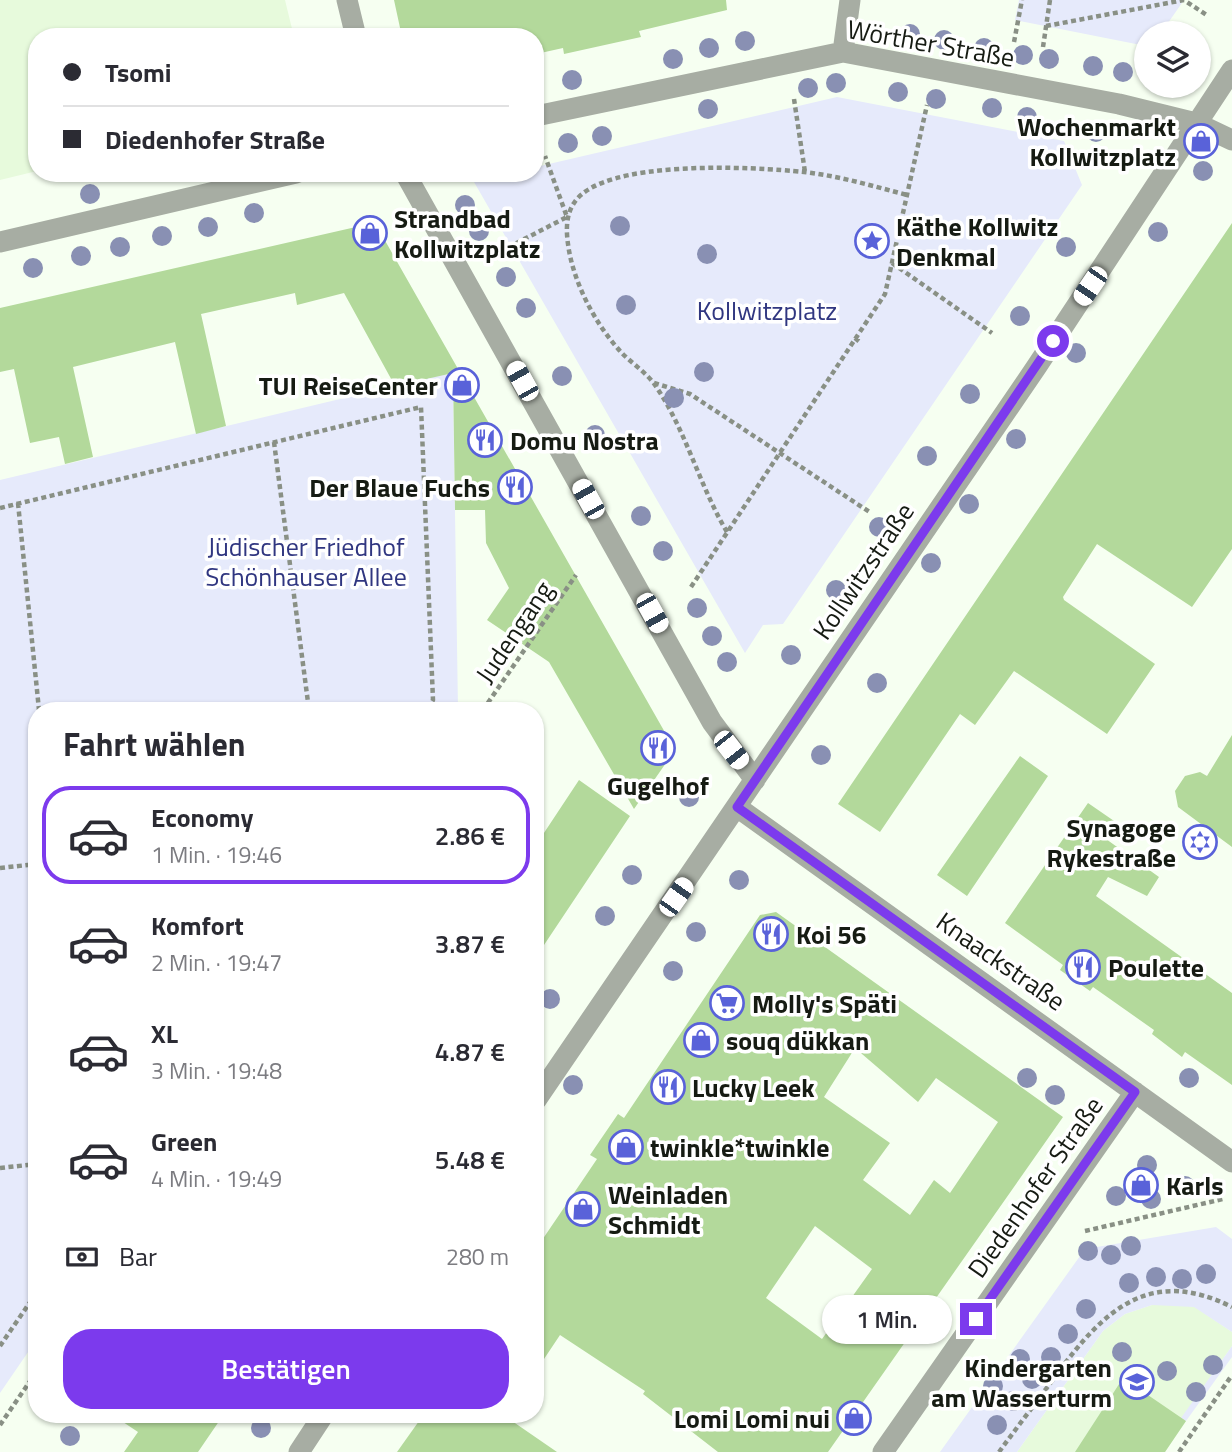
<!DOCTYPE html>
<html lang="de">
<meta charset="utf-8">
<style>
body{margin:0;font-family:"Titillium Web",sans-serif;background:#f7f7f7;color:#2b2b33;height:100vh;display:flex;flex-direction:column;font-size:26px;white-space:nowrap}
*{box-sizing:border-box;margin:0}
p{font-size:23px;color:#7c7c81}
.icon{flex:none;width:38px;height:38px;fill:none;stroke:currentColor;stroke-width:2;stroke-linecap:round;stroke-linejoin:round}
.map{position:relative;flex:1;overflow:hidden}
.panel{position:absolute;left:28px;top:702px;width:516px;height:721px;display:flex;flex-direction:column;background:#fff;border-radius:28px;box-shadow:0 2px 5px #0004}
.panel>*{flex:none}
.banner{position:absolute;left:28px;top:28px;width:516px;height:154px;border-radius:28px;box-shadow:0 2px 5px #0004;display:grid;align-content:center;height:154px;padding:0 35px;background:#fff}
.buttons{position:absolute;left:1134px;top:21px;display:grid;gap:14px}
.buttons a{display:grid;place-items:center;width:77px;height:77px;border-radius:50%;background:#fff;box-shadow:0 2px 5px #0004;font-size:35px}
.end{position:absolute;width:32px;height:32px;margin:-16px;border:9px solid #7c3aed;background:#fff;box-shadow:0 0 0 4px #fff}
.from{border-radius:50%}
.bubble{position:absolute;height:49px;border-radius:24px;background:#fff;box-shadow:0 2px 5px #0004;font-size:23px;font-weight:600;line-height:49px;text-align:center}
.car{position:absolute;width:21px;height:42px;margin:-21px -10px;border-radius:9px;box-shadow:0 0 5px 2px #0007;background:linear-gradient(#fff 24%,#345 0 40%,#fff 0 76%,#345 0 86%,#fff 0)}
.banner b{display:flex;align-items:center;gap:24px;height:66px;font-size:26px}
.banner b+b{border-top:2px solid #e1e1e2}
.banner i{width:18px;height:18px;background:#2b2b33}
ul{padding:0;list-style:none}
li{display:flex;align-items:center;gap:21px;height:98px;margin:0 14px 10px;padding:0 21px;border:4px solid transparent;border-radius:28px}
li div{flex:1}
li b{display:block;font-size:26px}
li em{font-style:normal;font-weight:600}
li.active{border-color:#7c3aed}
li>.icon{width:63px;height:63px;stroke-width:1.5}
h2{padding:0 35px;font-size:32px;line-height:84px}
.pay{display:flex;align-items:center;gap:18px;height:77px;padding:0 35px;font-size:26px}
.pay p{margin-inline-start:auto}
.cta{display:flex;gap:14px;margin-top:auto;padding:14px 35px}
.cta a{flex:1;height:80px;border-radius:28px;background:#7c3aed;color:#fff;font-size:28px;font-weight:600;line-height:80px;text-align:center}
.map>svg:first-child{display:block}
.built{fill:#e7fadc}
.green{fill:#e6eafb}
.building{fill:#b3d99b;fill-rule:evenodd}
.lines{fill:none;stroke-linecap:round;stroke-linejoin:round}
.path{stroke:#899085;stroke-width:4.5;stroke-dasharray:5 3.5;stroke-linecap:butt}
.minor{stroke:#a7ada3;stroke-width:21}
.tree{fill:#8990b3}
.route{stroke:#7c3aed;stroke-width:9}
.labels{text-anchor:middle;dominant-baseline:central;stroke-width:7;stroke-linejoin:round;paint-order:stroke}
.street-label{font-size:26px;fill:#161b13;stroke:#fff}
.poi-label{font-size:26px;font-weight:bold;fill:#161b13;stroke:#fff;text-anchor:start}
.park-label{font-size:26px;fill:#303680;stroke:#fff}
</style>
<div class="map">
<svg width="1232" height="1452" viewBox="0 0 1232 1452">
<rect width="100%" height="100%" fill="#f6fff1"/>
<path class="built" d="M0,0H285L294,37H37V171L0,180Z
M1174,1304L1195,1307L1232,1332V1346L1182,1418L1186,1421L1165,1452H1017L1103,1331L1125,1314L1152,1305Z"/>
<path class="green" d="M1019,0H1184L1161,33H1146V46L1015,20Z
M837,97L1064,141L1082,185L783,624L763,625L745,653L474,182L509,173H536V167Z
M445,374L453,382L458,710H37V1339L0,1393V480Z
M1216,1227L1232,1239V1332L1194,1307L1152,1305L1125,1314L1103,1331L1017,1452H940L1085,1249Z
M1232,1346V1357L1186,1421L1181,1418Z"/>
<path class="building" d="M394,0H726L727,10L639,31L641,37L564,54L563,48L536,54V37H402Z
M1232,223V549L1192,607L1097,544L1063,597L1064,600L1155,664L1107,734L1014,671L975,725L960,714L880,832L838,804Z
M369,224L379,230L675,750L634,809L549,662L487,620L509,588L486,543L485,510H455L453,373L395,386L344,293L297,305L295,293L201,314L226,426L196,434L175,342L73,367L93,457L65,464L59,437L30,443L14,369L0,372V308Z
M1232,735V847L1178,807L1175,791L1185,776L1200,772L1207,776Z
M1020,756L1048,776L967,896L937,875Z
M579,780L630,816L536,957V845Z
M1088,803L1117,823L1106,839L1159,877L1147,896L1108,877L1096,896L1232,993V1085L1185,1052L1182,1057L1152,1034L1154,1030L1093,987L1090,991L1060,970L1063,965L1005,923Z
M776,912L1063,1117L828,1452H718L643,1394L645,1391L560,1335L536,1371V1249L597,1159L590,1155L618,1114L624,1118L760,915ZM855,1048L918,1102L936,1078L998,1122L950,1193L934,1180L910,1215L863,1180L890,1143L824,1097ZM815,1226L872,1269L822,1339L766,1298Z
M1123,1378L1186,1421L1165,1452H1075Z
M111,1414H224L198,1452H124L138,1432Z
M424,1414H502L557,1452H397Z"/>
<g class="lines">
<path class="path" d="M1046,26L1184,0L1208,16
M1014,42L1022,0
M1043,47L1050,0
M794,99L805,172
M501,251L567,217L545,156
M892,263L992,333
M855,338L861,343
M654,383L690,394L871,513
M274,442L309,710
M18,503L39,710
M0,508L421,407L433,700L427,710
M727,532C699,485 686,430 655,385C646,372 631,363 621,352C595,324 573,282 568,244C566,230 566,215 574,203C602,158 756,167 804,172C839,176 873,186 907,195
M691,587L885,294L927,105
M483,710L576,575
M0,868L37,864
M0,1168L37,1164
M1085,1231L1223,1199
M0,1346L37,1292
M0,1425L37,1371
M999,1452C1018,1426 1038,1400 1057,1374C1104,1310 1150,1266 1232,1307
M1179,1452L1232,1375"/>
<path class="minor" d="M347,0L356,37
M843,52L850,0
M536,116L843,52L1119,104L1196,123L1232,140
M405,173L712,722L755,780
M0,242L296,173
M737,807L1232,1162
M536,1100L1037,366L1232,70
M299,1452L324,1414
M883,1452L1135,1092"/>
</g>
<g class="tree">
<circle cx="910" cy="34" r="10"/>
<circle cx="944" cy="40" r="10"/>
<circle cx="745" cy="41" r="10"/>
<circle cx="709" cy="48" r="10"/>
<circle cx="984" cy="48" r="10"/>
<circle cx="1023" cy="55" r="10"/>
<circle cx="673" cy="59" r="10"/>
<circle cx="1049" cy="59" r="10"/>
<circle cx="1093" cy="66" r="10"/>
<circle cx="1123" cy="72" r="10"/>
<circle cx="572" cy="80" r="10"/>
<circle cx="836" cy="83" r="10"/>
<circle cx="808" cy="88" r="10"/>
<circle cx="898" cy="92" r="10"/>
<circle cx="936" cy="99" r="10"/>
<circle cx="992" cy="108" r="10"/>
<circle cx="708" cy="109" r="10"/>
<circle cx="1027" cy="117" r="10"/>
<circle cx="1096" cy="132" r="10"/>
<circle cx="602" cy="136" r="10"/>
<circle cx="568" cy="143" r="10"/>
<circle cx="1203" cy="171" r="10"/>
<circle cx="90" cy="194" r="10"/>
<circle cx="465" cy="205" r="10"/>
<circle cx="254" cy="213" r="10"/>
<circle cx="620" cy="226" r="10"/>
<circle cx="208" cy="227" r="10"/>
<circle cx="479" cy="231" r="10"/>
<circle cx="1158" cy="232" r="10"/>
<circle cx="162" cy="236" r="10"/>
<circle cx="120" cy="247" r="10"/>
<circle cx="1066" cy="247" r="10"/>
<circle cx="707" cy="254" r="10"/>
<circle cx="81" cy="256" r="10"/>
<circle cx="33" cy="268" r="10"/>
<circle cx="506" cy="277" r="10"/>
<circle cx="626" cy="305" r="10"/>
<circle cx="526" cy="308" r="10"/>
<circle cx="1020" cy="316" r="10"/>
<circle cx="1076" cy="353" r="10"/>
<circle cx="704" cy="372" r="10"/>
<circle cx="562" cy="376" r="10"/>
<circle cx="970" cy="394" r="10"/>
<circle cx="674" cy="398" r="10"/>
<circle cx="595" cy="435" r="10"/>
<circle cx="1016" cy="439" r="10"/>
<circle cx="927" cy="456" r="10"/>
<circle cx="969" cy="504" r="10"/>
<circle cx="641" cy="516" r="10"/>
<circle cx="879" cy="527" r="10"/>
<circle cx="663" cy="551" r="10"/>
<circle cx="931" cy="563" r="10"/>
<circle cx="836" cy="590" r="10"/>
<circle cx="697" cy="608" r="10"/>
<circle cx="712" cy="636" r="10"/>
<circle cx="791" cy="655" r="10"/>
<circle cx="727" cy="662" r="10"/>
<circle cx="877" cy="683" r="10"/>
<circle cx="821" cy="755" r="10"/>
<circle cx="689" cy="797" r="10"/>
<circle cx="632" cy="875" r="10"/>
<circle cx="739" cy="880" r="10"/>
<circle cx="605" cy="916" r="10"/>
<circle cx="696" cy="932" r="10"/>
<circle cx="673" cy="971" r="10"/>
<circle cx="550" cy="999" r="10"/>
<circle cx="1027" cy="1078" r="10"/>
<circle cx="1189" cy="1078" r="10"/>
<circle cx="573" cy="1085" r="10"/>
<circle cx="1055" cy="1095" r="10"/>
<circle cx="1147" cy="1165" r="10"/>
<circle cx="1185" cy="1186" r="10"/>
<circle cx="1116" cy="1196" r="10"/>
<circle cx="1151" cy="1199" r="10"/>
<circle cx="1131" cy="1246" r="10"/>
<circle cx="1088" cy="1251" r="10"/>
<circle cx="1111" cy="1255" r="10"/>
<circle cx="1206" cy="1274" r="10"/>
<circle cx="1156" cy="1277" r="10"/>
<circle cx="1182" cy="1279" r="10"/>
<circle cx="1129" cy="1283" r="10"/>
<circle cx="1086" cy="1309" r="10"/>
<circle cx="1068" cy="1334" r="10"/>
<circle cx="1122" cy="1352" r="10"/>
<circle cx="1051" cy="1357" r="10"/>
<circle cx="1020" cy="1359" r="10"/>
<circle cx="1213" cy="1365" r="10"/>
<circle cx="1167" cy="1371" r="10"/>
<circle cx="1032" cy="1379" r="10"/>
<circle cx="993" cy="1386" r="10"/>
<circle cx="1196" cy="1392" r="10"/>
<circle cx="1013" cy="1401" r="10"/>
<circle cx="997" cy="1425" r="10"/>
<circle cx="261" cy="1428" r="10"/>
<circle cx="70" cy="1436" r="10"/>
</g>
<g class="lines">
<path class="route" d="M976,1319L1135,1092L737,807L1053,341"/>
</g>
<defs>
<g id="shop-ring" transform="scale(1.75)"><circle r="9.5" fill="#fff" stroke="#5962d9" stroke-width="1.5"/><path d="M-5-2.5h2.3a2.7 3.5 0 0 1 5.4 0H5L5.5 6h-11ZM-1.5-2.5h3a1.5 2.3 0 0 0-3 0Z" fill="#5962d9"/></g>
<g id="sight-ring" transform="scale(1.75)"><circle r="9.5" fill="#fff" stroke="#5962d9" stroke-width="1.5"/><path d="M0-6L1.8-2.2L6-1.7L2.9 1.2L3.7 5.4L0 3.3L-3.7 5.4L-2.9 1.2L-6-1.7L-1.8-2.2Z" fill="#5962d9"/></g>
<g id="restaurant-ring" transform="scale(1.75)"><circle r="9.5" fill="#fff" stroke="#5962d9" stroke-width="1.5"/><path d="M-5-6h1v4h1v-4h1v4h1v-4h1v5L-1.5 .5V6h-2V.5L-5-1ZM5-6V6H3V1.5H1.5Q1.5-4 5-6Z" fill="#5962d9"/></g>
<g id="synagogue-ring" transform="scale(1.75)"><circle r="9.5" fill="#fff" stroke="#5962d9" stroke-width="1.5"/><path d="M0-6.5L5.6 3.2H-5.6ZM0 6.5L5.6-3.2H-5.6Z" fill="#5962d9"/></g>
<g id="supermarket-ring" transform="scale(1.75)"><circle r="9.5" fill="#fff" stroke="#5962d9" stroke-width="1.5"/><path d="M-6-5.5h2.5l.6 2H6L4.5 2H-2.5L-4.4-4H-6ZM-1.5 3.2a1.3 1.3 0 1 0 .1 0ZM3 3.2a1.3 1.3 0 1 0 .1 0Z" fill="#5962d9"/></g>
<g id="school-ring" transform="scale(1.75)"><circle r="9.5" fill="#fff" stroke="#5962d9" stroke-width="1.5"/><path d="M0-5L7-2L0 1L-7-2ZM-4 1L0 2.5L4 1V4Q0 6-4 4Z" fill="#5962d9"/></g>
</defs>
<g fill-rule="evenodd">
<use href="#shop-ring" x="1201" y="141"/>
<use href="#shop-ring" x="370" y="233"/>
<use href="#sight-ring" x="872" y="241"/>
<use href="#shop-ring" x="462" y="385"/>
<use href="#restaurant-ring" x="485" y="440"/>
<use href="#restaurant-ring" x="515" y="487"/>
<use href="#restaurant-ring" x="658" y="748"/>
<use href="#synagogue-ring" x="1200" y="842"/>
<use href="#restaurant-ring" x="771" y="934"/>
<use href="#restaurant-ring" x="1083" y="967"/>
<use href="#supermarket-ring" x="727" y="1003"/>
<use href="#shop-ring" x="701" y="1040"/>
<use href="#restaurant-ring" x="668" y="1087"/>
<use href="#shop-ring" x="626" y="1147"/>
<use href="#shop-ring" x="1141" y="1185"/>
<use href="#shop-ring" x="583" y="1209"/>
<use href="#school-ring" x="1137" y="1382"/>
<use href="#shop-ring" x="854" y="1418"/>
</g>
<g class="labels">
<g class="street-label">
<text transform="translate(931 43) rotate(10)">Wörther Straße</text>
<text transform="translate(863 571) rotate(-56)">Kollwitzstraße</text>
<text transform="translate(514 632) rotate(-56)">Judengang</text>
<text transform="translate(1001 961) rotate(35)">Knaackstraße</text>
<text transform="translate(1035 1187) rotate(-55)">Diedenhofer Straße</text>
</g>
<g class="poi-label">
<text x="1176" y="126" text-anchor="end">Wochenmarkt<tspan x="1176" dy="30">Kollwitzplatz</tspan></text>
<text x="394" y="218">Strandbad<tspan x="394" dy="30">Kollwitzplatz</tspan></text>
<text x="896" y="226">Käthe Kollwitz<tspan x="896" dy="30">Denkmal</tspan></text>
<text x="438" y="385" text-anchor="end">TUI ReiseCenter</text>
<text x="510" y="440">Domu Nostra</text>
<text x="490" y="487" text-anchor="end">Der Blaue Fuchs</text>
<text x="658" y="785" text-anchor="middle">Gugelhof</text>
<text x="1176" y="827" text-anchor="end">Synagoge<tspan x="1176" dy="30">Rykestraße</tspan></text>
<text x="796" y="934">Koi 56</text>
<text x="1108" y="967">Poulette</text>
<text x="752" y="1003">Molly's Späti</text>
<text x="726" y="1040">souq dükkan</text>
<text x="692" y="1087">Lucky Leek</text>
<text x="650" y="1147">twinkle*twinkle</text>
<text x="1166" y="1185">Karls</text>
<text x="608" y="1194">Weinladen<tspan x="608" dy="30">Schmidt</tspan></text>
<text x="1112" y="1367" text-anchor="end">Kindergarten<tspan x="1112" dy="30">am Wasserturm</tspan></text>
<text x="830" y="1418" text-anchor="end">Lomi Lomi nui</text>
</g>
<g class="park-label">
<text x="767" y="310">Kollwitzplatz</text>
<text x="306" y="546">Jüdischer Friedhof<tspan x="306" dy="30">Schönhauser Allee</tspan></text>
</g>
</g>
</svg>
<div class="buttons">
<a><svg class="icon" aria-label="layers" viewBox="0 0 24 24"><path d="M12 4l9 5-9 5-9-5zM3 14l9 5 9-5"/></svg></a>
</div>
<i class="end from" style="left:1053px;top:341px"></i>
<i class="end" style="left:976px;top:1319px"></i>
<div class="bubble" style="left:822px;top:1295px;width:130px">1 Min.</div>
<i class="car" style="left:1090px;top:286px;rotate:214deg"></i>
<i class="car" style="left:522px;top:381px;rotate:331deg"></i>
<i class="car" style="left:588px;top:499px;rotate:331deg"></i>
<i class="car" style="left:652px;top:613px;rotate:151deg"></i>
<i class="car" style="left:731px;top:750px;rotate:142deg"></i>
<i class="car" style="left:676px;top:897px;rotate:35deg"></i>
<div class="banner">
<b><i class="from"></i>Tsomi</b>
<b><i></i>Diedenhofer Straße</b>
</div>
<section class="panel">
<h2>Fahrt wählen</h2>
<ul>
<li class="active"><svg class="icon" aria-label="car" viewBox="0 0 24 24"><path d="M5 17H2v-5l4-1 3-4h7l3 4 3 1v5h-3M9 17h6M6 11h13"/><circle cx="7" cy="17" r="2"/><circle cx="17" cy="17" r="2"/></svg><div><b>Economy</b><p>1 Min. · 19:46</p></div><em>2.86 €</em></li>
<li><svg class="icon" aria-label="car" viewBox="0 0 24 24"><path d="M5 17H2v-5l4-1 3-4h7l3 4 3 1v5h-3M9 17h6M6 11h13"/><circle cx="7" cy="17" r="2"/><circle cx="17" cy="17" r="2"/></svg><div><b>Komfort</b><p>2 Min. · 19:47</p></div><em>3.87 €</em></li>
<li><svg class="icon" aria-label="car" viewBox="0 0 24 24"><path d="M5 17H2v-5l4-1 3-4h7l3 4 3 1v5h-3M9 17h6M6 11h13"/><circle cx="7" cy="17" r="2"/><circle cx="17" cy="17" r="2"/></svg><div><b>XL</b><p>3 Min. · 19:48</p></div><em>4.87 €</em></li>
<li><svg class="icon" aria-label="car" viewBox="0 0 24 24"><path d="M5 17H2v-5l4-1 3-4h7l3 4 3 1v5h-3M9 17h6M6 11h13"/><circle cx="7" cy="17" r="2"/><circle cx="17" cy="17" r="2"/></svg><div><b>Green</b><p>4 Min. · 19:49</p></div><em>5.48 €</em></li>
</ul>
<div class="pay"><svg class="icon" aria-label="cash" viewBox="0 0 24 24"><path d="M3 7h18v10H3z"/><circle cx="12" cy="12" r="2"/></svg>Bar<p>280 m</p></div>
<div class="cta"><a>Bestätigen</a></div>
</section>
</div>
